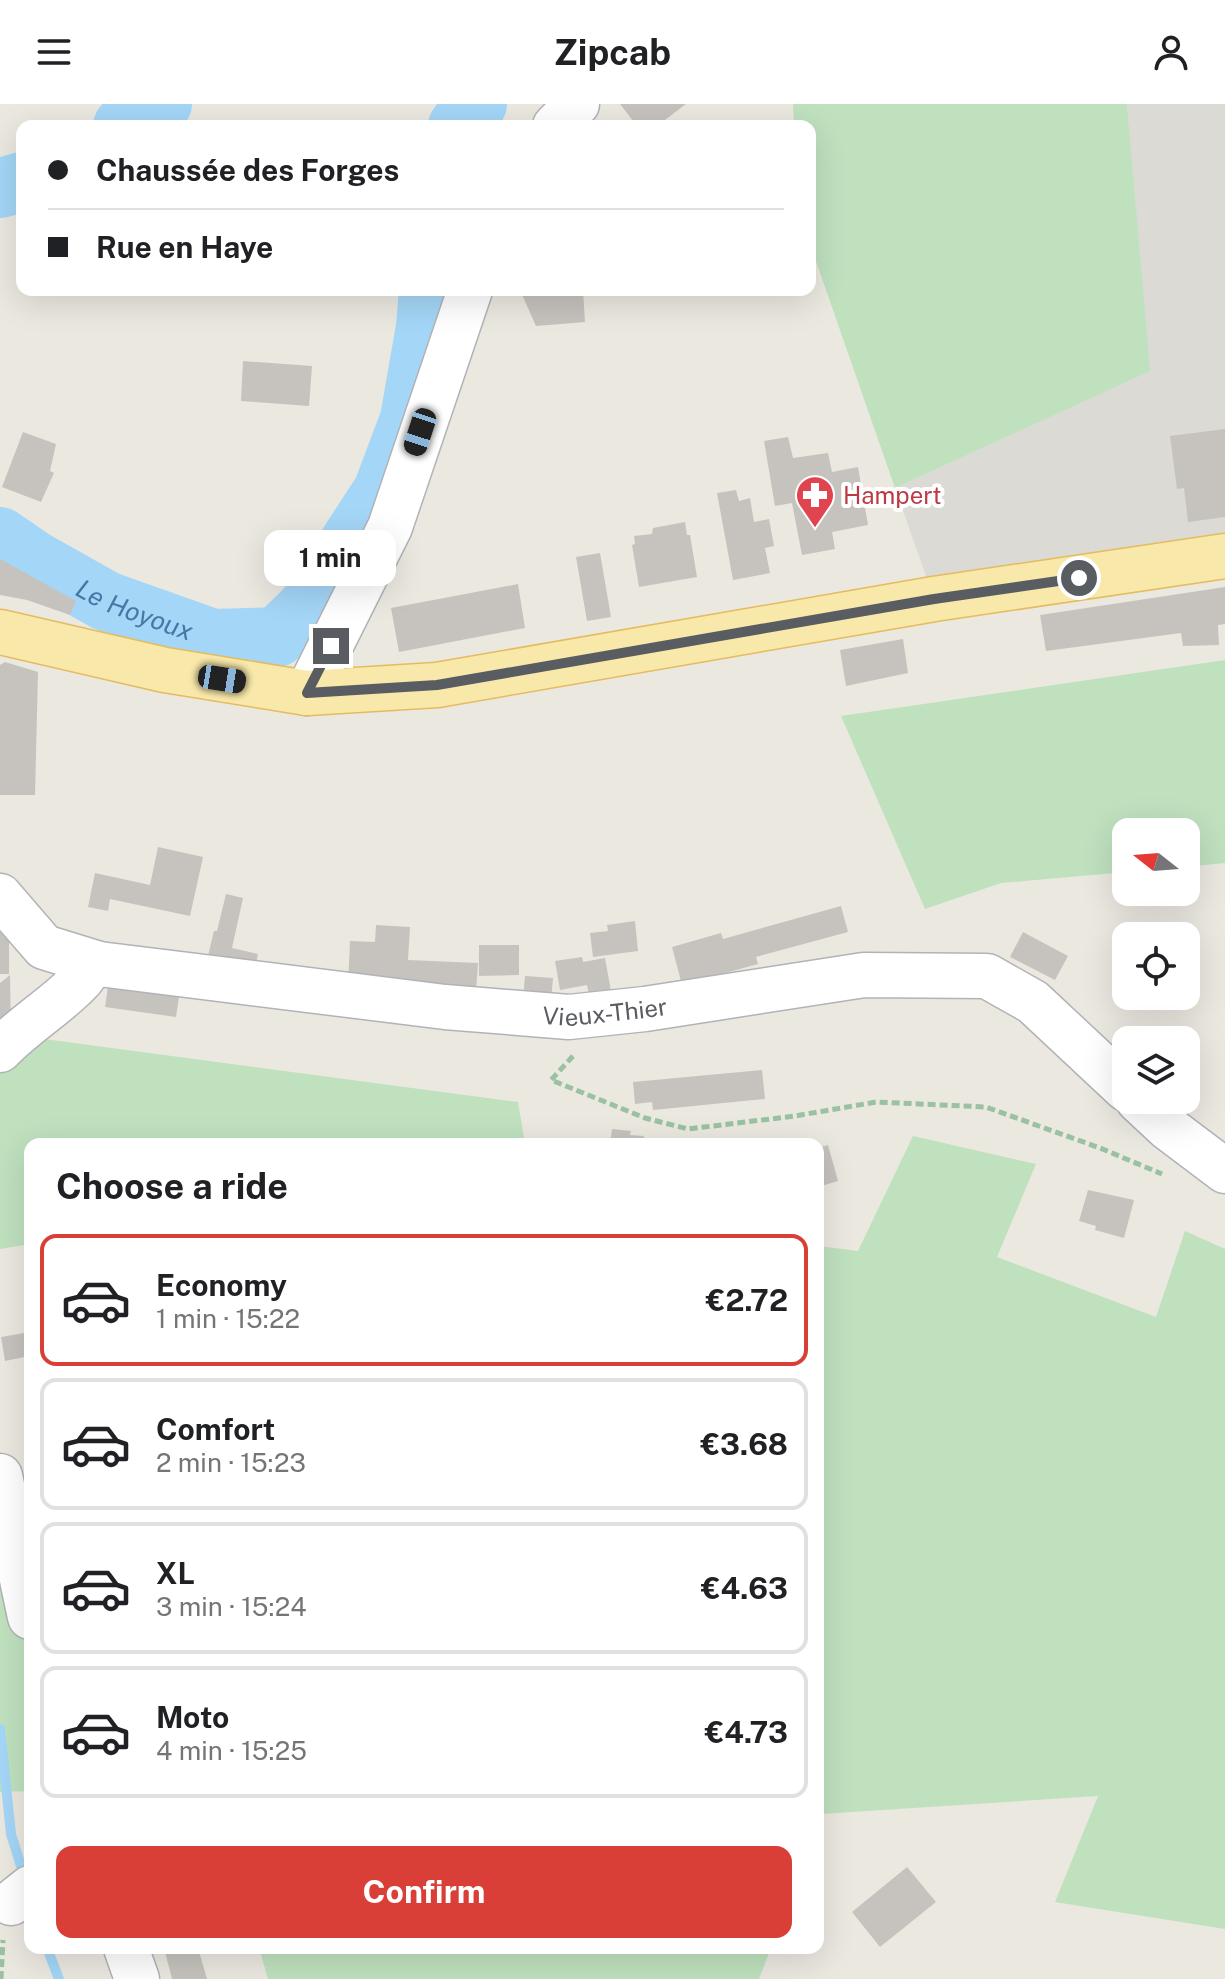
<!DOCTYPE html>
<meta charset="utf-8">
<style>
body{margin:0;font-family:"Public Sans",sans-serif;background:#f2f2f2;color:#202124;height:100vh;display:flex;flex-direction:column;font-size:30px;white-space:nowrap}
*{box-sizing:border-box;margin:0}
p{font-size:26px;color:#757577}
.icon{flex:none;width:44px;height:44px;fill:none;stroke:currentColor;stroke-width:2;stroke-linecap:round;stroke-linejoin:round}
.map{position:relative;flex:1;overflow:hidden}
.sheet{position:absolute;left:24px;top:1034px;width:800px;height:816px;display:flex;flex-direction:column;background:#fff;border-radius:16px;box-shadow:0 8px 32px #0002}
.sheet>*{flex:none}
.guide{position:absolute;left:16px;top:16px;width:800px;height:176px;border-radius:16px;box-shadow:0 8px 32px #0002;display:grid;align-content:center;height:176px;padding:0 32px;background:#fff}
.needle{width:52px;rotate:287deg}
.buttons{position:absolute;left:1112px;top:714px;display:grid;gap:16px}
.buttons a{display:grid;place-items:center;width:88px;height:88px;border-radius:16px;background:#fff;box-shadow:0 8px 32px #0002;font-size:40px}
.end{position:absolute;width:36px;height:36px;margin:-18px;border:10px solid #595c60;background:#fff;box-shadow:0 0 0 4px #fff}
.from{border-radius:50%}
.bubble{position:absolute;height:56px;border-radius:16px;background:#fff;box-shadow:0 8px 32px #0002;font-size:26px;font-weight:700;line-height:56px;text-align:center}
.car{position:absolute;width:24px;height:48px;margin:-24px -12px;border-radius:10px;box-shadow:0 0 6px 2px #0007;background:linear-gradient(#222 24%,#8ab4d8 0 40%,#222 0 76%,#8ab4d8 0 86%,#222 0)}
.guide b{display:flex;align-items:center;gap:28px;height:76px;font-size:30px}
.guide b+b{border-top:2px solid #e0e0e0}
.guide i{width:20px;height:20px;background:#202124}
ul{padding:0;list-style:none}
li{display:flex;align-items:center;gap:24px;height:132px;margin:0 16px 12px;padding:0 16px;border:4px solid #e0e0e0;border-radius:16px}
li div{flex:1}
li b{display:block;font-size:30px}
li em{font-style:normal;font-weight:700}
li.selected{border-color:#da3f37}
li>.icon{width:72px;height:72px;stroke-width:1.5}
h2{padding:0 32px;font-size:36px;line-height:96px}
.primary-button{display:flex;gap:16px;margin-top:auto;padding:16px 32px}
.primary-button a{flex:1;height:92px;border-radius:16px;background:#da3f37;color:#fff;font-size:32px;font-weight:700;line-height:92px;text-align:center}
header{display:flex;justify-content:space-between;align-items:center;height:104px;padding:0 32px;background:#fff;font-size:36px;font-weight:700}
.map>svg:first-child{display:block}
.industrial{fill:#dcdad5}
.green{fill:#bfe1be}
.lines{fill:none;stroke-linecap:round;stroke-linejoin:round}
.stream{stroke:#a4d6f7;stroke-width:10}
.river{stroke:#a4d6f7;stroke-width:60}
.building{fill:#c6c3be}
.minor-casing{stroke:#b1b3b7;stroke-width:47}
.major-casing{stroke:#e5bb60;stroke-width:47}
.path{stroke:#99c1a2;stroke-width:5;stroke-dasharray:8 4;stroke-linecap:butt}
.minor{stroke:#fff;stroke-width:44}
.major{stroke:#f8e8a9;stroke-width:44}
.route{stroke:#595c60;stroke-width:10}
.labels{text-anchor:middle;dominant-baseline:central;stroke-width:8;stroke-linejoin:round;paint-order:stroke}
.health-label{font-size:24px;fill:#be3a42;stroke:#fff;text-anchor:start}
.street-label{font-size:24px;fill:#595c60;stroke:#fff}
.water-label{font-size:26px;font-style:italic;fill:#4478a6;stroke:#fff}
</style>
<header><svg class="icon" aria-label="menu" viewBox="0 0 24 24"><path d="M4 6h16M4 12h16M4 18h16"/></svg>Zipcab<svg class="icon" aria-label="person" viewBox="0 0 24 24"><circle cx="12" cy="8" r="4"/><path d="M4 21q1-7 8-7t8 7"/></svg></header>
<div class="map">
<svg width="1225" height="1875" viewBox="0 0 1225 1875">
<rect width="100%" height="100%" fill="#ebe8e0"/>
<path class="industrial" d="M1127,0H1225V452L934,495L895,384L1149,267Z"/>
<path class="green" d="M793,0H1127L1150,267L895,384L810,140V22H794Z
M1225,556V759L1186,763V728H1126V768L1001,779L925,805L841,612Z
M14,931L518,998L525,1040H30V1140L0,1145V946Z
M913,1032L1036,1060L997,1153L1156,1213L1185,1127L1225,1145V1825L1055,1798L1098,1692L821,1710L818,1718V1142L858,1147Z
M0,1372L30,1513V1687L0,1688Z
M259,1844H771L759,1875H268Z"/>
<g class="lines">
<path class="stream" d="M0,1625L11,1730L25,1775
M47,1844L59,1875"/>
<g class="river">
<path d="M123,22L162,0"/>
<path d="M458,22L477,0"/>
<path d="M0,84L22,78"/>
<path id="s1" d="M0,433L35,457L106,497L213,535L277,533L307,504L383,387L410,315L426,223L429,186"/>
</g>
</g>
<path class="building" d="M620,0H686L657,22H637Z
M520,186H583L585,218L536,222Z
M243,257L312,262L309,302L241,297Z
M1225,325V413L1188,418L1184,384L1177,385L1170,332Z
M23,328L56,340L50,367L54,369L41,398L2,383Z
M788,333L793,354L828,349L832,368L858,363L868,421L832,428L835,445L802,451L792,399L775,402L764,337Z
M736,386L739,397L750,394L754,418L769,415L774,442L765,444L770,469L733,476L717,389Z
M685,418L687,431H690L697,473L639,483L632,441L635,440L634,432L652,430L653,424Z
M600,449L611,513L587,517L576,453Z
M0,455L76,497L70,511L27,496L0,491Z
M518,480L525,524L399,548L391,504Z
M1225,483V520L1218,521L1219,541L1183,542L1181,529L1046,547L1040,511Z
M903,535L908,569L846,582L840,546Z
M5,558L38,568L35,691H0V561Z
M158,743L203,753L190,812L110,795L108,807L88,803L95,769L150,781Z
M226,790L243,794L232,844L258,850L254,871L206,860L214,827H217Z
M841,802L848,828L756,853L758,860L682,881L672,843L721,829L723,835Z
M0,806L9,818V870H0Z
M635,817L638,847L593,853L590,829L608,827L607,821Z
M376,821L410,823L408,856L478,859L476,888L348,881L350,837L375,838Z
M1023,828L1068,852L1055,876L1010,853Z
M479,841H519V871L479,872Z
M582,853L583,858L605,854L613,898L591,902L587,881L560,886L555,857Z
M110,869L181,878L176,913L105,903Z
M10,871L11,923L0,934V879Z
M525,872L553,874L551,897L523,895Z
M762,966L765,995L653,1006L652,998L635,1000L633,978Z
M612,1025L631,1027L630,1031L644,1032L643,1040H610Z
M828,1041L838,1077L818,1083V1044Z
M1088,1086L1134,1096L1124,1134L1095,1126L1096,1122L1079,1117Z
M30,1228V1252L5,1257L1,1233Z
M907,1763L936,1798L880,1843L852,1808Z
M164,1844H198L207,1875H172Z"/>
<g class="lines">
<g class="minor-casing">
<g id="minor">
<path d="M555,22L577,0"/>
<path d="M307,589L390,423L470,186"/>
<path id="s2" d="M0,792L44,843L99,860L445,903L569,913L645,905L864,871L987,872L1033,898L1126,985"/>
<path d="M0,946C24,921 53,904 77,880C88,870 84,866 99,860"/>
<path d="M1138,996L1168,1024L1225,1067"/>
<path d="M0,1372L30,1513"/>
<path d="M11,1799L30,1784"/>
<path d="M126,1844L137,1875"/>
</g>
</g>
<g class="major-casing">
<path id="major" d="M0,528L165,566L307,589L437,581L934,495L1225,452"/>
</g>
<path class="path" d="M573,952L551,976L645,1014L688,1025L795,1012L876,998L986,1003L1100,1044L1162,1070
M1,1875L3,1836"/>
<use href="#minor" class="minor"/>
<use href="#major" class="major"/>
</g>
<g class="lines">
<path class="route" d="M331,542L307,589L437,581L934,495L1079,474"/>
</g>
<defs>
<g id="pharmacy-pin" transform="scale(2)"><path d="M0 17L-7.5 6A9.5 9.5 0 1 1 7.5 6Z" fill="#e0444e" stroke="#fff"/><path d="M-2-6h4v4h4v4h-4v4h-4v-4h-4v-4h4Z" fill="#fff"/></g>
</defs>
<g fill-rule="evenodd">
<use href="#pharmacy-pin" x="815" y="391"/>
</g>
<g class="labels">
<g class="health-label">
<text x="843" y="391">Hampert</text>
</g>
<g class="street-label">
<text stroke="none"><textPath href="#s2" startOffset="634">Vieux-Thier</textPath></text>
</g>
<g class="water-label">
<text stroke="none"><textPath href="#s1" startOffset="154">Le Hoyoux</textPath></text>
</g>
</g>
</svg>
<div class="buttons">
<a><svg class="needle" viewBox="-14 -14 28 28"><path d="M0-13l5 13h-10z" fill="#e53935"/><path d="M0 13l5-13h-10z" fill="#757577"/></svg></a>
<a><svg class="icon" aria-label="locate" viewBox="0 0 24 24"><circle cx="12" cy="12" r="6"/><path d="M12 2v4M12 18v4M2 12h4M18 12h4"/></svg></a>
<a><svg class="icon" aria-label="layers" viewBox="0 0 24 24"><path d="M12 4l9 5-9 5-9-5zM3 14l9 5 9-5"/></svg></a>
</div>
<i class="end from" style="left:1079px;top:474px"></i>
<i class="end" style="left:331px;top:542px"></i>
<div class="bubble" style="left:264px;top:426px;width:132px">1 min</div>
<i class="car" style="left:420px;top:328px;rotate:198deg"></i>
<i class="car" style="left:222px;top:575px;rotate:99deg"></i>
<div class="guide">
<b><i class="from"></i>Chaussée des Forges</b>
<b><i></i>Rue en Haye</b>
</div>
<section class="sheet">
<h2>Choose a ride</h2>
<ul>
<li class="selected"><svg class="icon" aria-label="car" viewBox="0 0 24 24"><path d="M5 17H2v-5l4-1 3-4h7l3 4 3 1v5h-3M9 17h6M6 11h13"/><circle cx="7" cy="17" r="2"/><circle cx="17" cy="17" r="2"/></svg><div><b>Economy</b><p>1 min · 15:22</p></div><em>€2.72</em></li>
<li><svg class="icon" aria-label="car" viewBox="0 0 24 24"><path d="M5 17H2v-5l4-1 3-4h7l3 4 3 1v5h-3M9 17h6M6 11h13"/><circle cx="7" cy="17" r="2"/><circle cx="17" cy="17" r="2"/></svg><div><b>Comfort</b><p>2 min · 15:23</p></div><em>€3.68</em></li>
<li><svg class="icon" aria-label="car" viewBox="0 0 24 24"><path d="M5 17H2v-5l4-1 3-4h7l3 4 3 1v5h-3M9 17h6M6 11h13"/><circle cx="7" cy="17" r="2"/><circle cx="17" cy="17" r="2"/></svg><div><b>XL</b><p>3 min · 15:24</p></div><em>€4.63</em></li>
<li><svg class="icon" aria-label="car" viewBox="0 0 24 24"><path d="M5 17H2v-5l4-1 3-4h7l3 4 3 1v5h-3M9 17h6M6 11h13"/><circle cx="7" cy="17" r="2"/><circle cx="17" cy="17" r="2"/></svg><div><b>Moto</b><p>4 min · 15:25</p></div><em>€4.73</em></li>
</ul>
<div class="primary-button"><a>Confirm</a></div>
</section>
</div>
